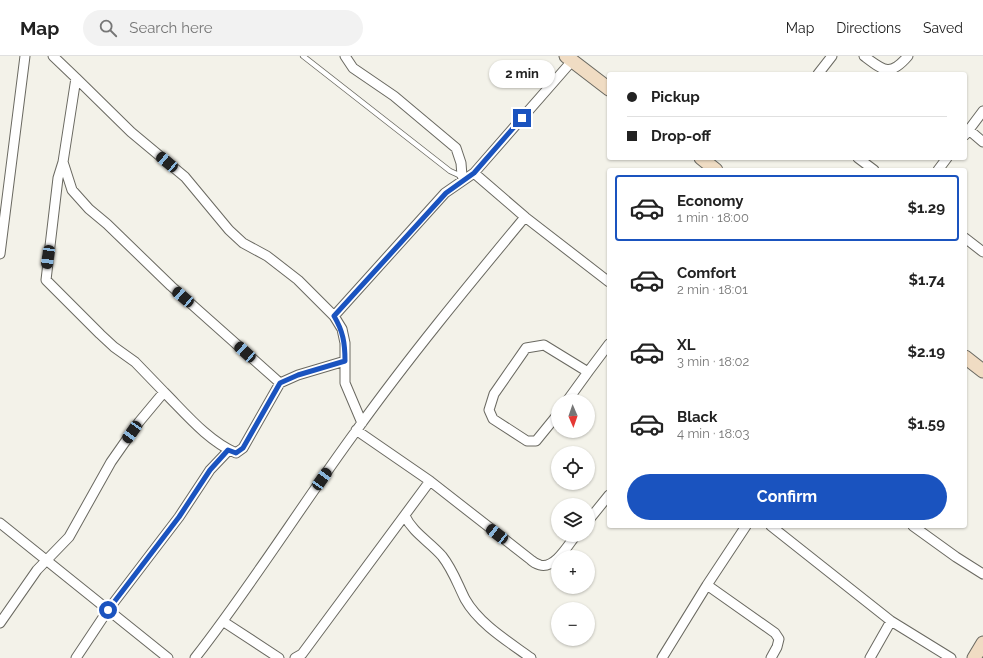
<!DOCTYPE html>
<meta charset="utf-8">
<style>
body{margin:0;font-family:Raleway,sans-serif;background:#f2f2f2;color:#222;height:100vh;display:flex;flex-direction:column;font-size:15px;white-space:nowrap}
*{box-sizing:border-box;margin:0}
p{font-size:13px;color:#767676}
.icon{flex:none;width:22px;height:22px;fill:none;stroke:currentColor;stroke-width:2;stroke-linecap:round;stroke-linejoin:round}
.map{position:relative;flex:1;overflow:hidden}
.side{position:absolute;left:607px;top:112px;width:360px;height:360px;display:flex;flex-direction:column;background:#fff;border-radius:4px;box-shadow:0 1px 3px #0004}
.side>*{flex:none}
.hud{position:absolute;left:607px;top:16px;width:360px;height:88px;border-radius:4px;box-shadow:0 1px 3px #0004;display:grid;align-content:center;height:88px;padding:0 20px;background:#fff}
.needle{width:26px;rotate:178deg}
.buttons{position:absolute;left:551px;top:338px;display:grid;gap:8px}
.buttons a{display:grid;place-items:center;width:44px;height:44px;border-radius:50%;background:#fff;box-shadow:0 1px 3px #0004;font-size:20px}
.end{position:absolute;width:18px;height:18px;margin:-9px;border:5px solid #1a53bf;background:#fff;box-shadow:0 0 0 2px #fff}
.from{border-radius:50%}
.bubble{position:absolute;height:28px;border-radius:14px;background:#fff;box-shadow:0 1px 3px #0004;font-size:13px;font-weight:700;line-height:28px;text-align:center}
.car{position:absolute;width:12px;height:24px;margin:-12px -6px;border-radius:5px;box-shadow:0 0 3px 1px #0007;background:linear-gradient(#222 24%,#8ab4d8 0 40%,#222 0 76%,#8ab4d8 0 86%,#222 0)}
.hud b{display:flex;align-items:center;gap:14px;height:38px;font-size:15px}
.hud b+b{border-top:1px solid #e0e0e0}
.hud i{width:10px;height:10px;background:#222}
ul{padding:7px 0 0;list-style:none}
li{display:flex;align-items:center;gap:12px;height:66px;margin:0 8px 6px;padding:0 12px;border:2px solid transparent;border-radius:4px}
li div{flex:1}
li b{display:block;font-size:15px}
li em{font-style:normal;font-weight:700}
li.current{border-color:#1a53bf}
li>.icon{width:36px;height:36px;stroke-width:1.5}
.button{display:flex;gap:8px;margin-top:auto;padding:8px 20px}
.button a{flex:1;height:46px;border-radius:24px;background:#1a53bf;color:#fff;font-size:16px;font-weight:700;line-height:46px;text-align:center}
header{display:flex;align-items:center;gap:24px;box-sizing:border-box;height:56px;padding:0 20px;background:#fff;border-bottom:1px solid #e0e0e0}
header strong{font-size:19px}
nav{display:flex;gap:22px;margin-inline-start:auto;font-size:14px}
.search{width:280px;height:36px;background:#f2f2f2;display:flex;align-items:center;gap:10px;box-sizing:border-box;padding:0 14px;border-radius:22px;color:#767676;font-size:15px}
.map>svg:first-child{display:block}
.lines{fill:none;stroke-linecap:round;stroke-linejoin:round}
.lane-casing{stroke:#6a6961;stroke-width:6}
.street-casing{stroke:#6a6961;stroke-width:11}
.secondary-casing{stroke:#6a6961;stroke-width:15}
.lane{stroke:#fff;stroke-width:4.5}
.street{stroke:#fff;stroke-width:9}
.secondary{stroke:#f0dcc3;stroke-width:13}
.route{stroke:#1a53bf;stroke-width:5}
</style>
<header>
<strong>Map</strong>
<div class="search"><svg class="icon" aria-label="search" viewBox="0 0 24 24"><circle cx="10" cy="10" r="6"/><path d="M15 15l6 6"/></svg>Search here</div>
<nav><a>Map</a><a>Directions</a><a>Saved</a></nav>
</header>
<div class="map">
<svg width="983" height="602" viewBox="0 0 983 602">
<rect width="100%" height="100%" fill="#f3f2e9"/>
<g class="lines">
<g class="lane-casing">
<path id="lane" d="M303,0L450,115L461,120"/>
</g>
<g class="street-casing">
<path id="street" d="M345,0L353,12L394,40L456,92L461,107L462,120
M864,0C884,15 890,21 908,0
M818,18L832,0
M76,22L131,76L185,121L229,174L243,187L267,200L298,224L334,260L342,273L345,287V327L362,367
M969,74L983,86
M965,79L983,55
M858,102L874,114
M63,106L72,134L89,153L107,168L171,230L280,327
M938,114L947,102
M525,161L474,117L572,5
M965,182L983,196
M0,198L25,0
M334,260L445,137L474,117
M588,316L609,288
M164,336C185,357 208,385 236,397L243,392L280,327L298,319L345,305
M558,358L536,385H527L493,363L489,354L494,338L526,292L544,289L588,316L567,345
M356,374L430,425L531,504C533,506 537,508 540,509C555,513 568,489 576,479
M405,460C413,477 430,486 442,500C453,514 457,527 465,543C479,568 509,586 531,602
M588,465L609,439
M0,467L168,602
M746,470L707,529L775,577L779,583L777,591L771,602
M771,470L891,565L951,602
M913,470L956,501L983,518
M224,566L279,602
M0,567L37,514L69,481L111,406L139,366L164,336L135,306L114,291L100,278L46,224L58,122L63,106L76,22L53,0
M76,602L108,554L179,461L210,414L229,394
M195,602C252,529 301,450 356,375C409,301 467,231 525,161L609,226
M295,602L302,598L430,425
M662,602L707,529
M870,602L891,565"/>
</g>
<g class="secondary-casing">
<path id="secondary" d="M566,0L609,33
M701,102L716,114
M965,301L983,315
M974,602L983,587"/>
</g>
<use href="#lane" class="lane"/>
<use href="#street" class="street"/>
<use href="#secondary" class="secondary"/>
</g>
<g class="lines">
<path class="route" d="M108,554L179,461L210,414L228,394L236,397L243,392L280,327L298,319L345,305C345,287 343,275 334,260L446,137L474,117L522,62"/>
</g>
</svg>
<div class="buttons">
<a><svg class="needle" viewBox="-14 -14 28 28"><path d="M0-13l5 13h-10z" fill="#e53935"/><path d="M0 13l5-13h-10z" fill="#767676"/></svg></a>
<a><svg class="icon" aria-label="locate" viewBox="0 0 24 24"><circle cx="12" cy="12" r="6"/><path d="M12 2v4M12 18v4M2 12h4M18 12h4"/></svg></a>
<a><svg class="icon" aria-label="layers" viewBox="0 0 24 24"><path d="M12 4l9 5-9 5-9-5zM3 14l9 5 9-5"/></svg></a>
<a>+</a>
<a>−</a>
</div>
<i class="end from" style="left:108px;top:554px"></i>
<i class="end" style="left:522px;top:62px"></i>
<div class="bubble" style="left:489px;top:4px;width:66px">2 min</div>
<i class="car" style="left:167px;top:106px;rotate:310deg"></i>
<i class="car" style="left:48px;top:201px;rotate:188deg"></i>
<i class="car" style="left:183px;top:241px;rotate:311deg"></i>
<i class="car" style="left:245px;top:296px;rotate:312deg"></i>
<i class="car" style="left:132px;top:376px;rotate:215deg"></i>
<i class="car" style="left:322px;top:423px;rotate:35deg"></i>
<i class="car" style="left:497px;top:478px;rotate:308deg"></i>
<div class="hud">
<b><i class="from"></i>Pickup</b>
<b><i></i>Drop-off</b>
</div>
<section class="side">
<ul>
<li class="current"><svg class="icon" aria-label="car" viewBox="0 0 24 24"><path d="M5 17H2v-5l4-1 3-4h7l3 4 3 1v5h-3M9 17h6M6 11h13"/><circle cx="7" cy="17" r="2"/><circle cx="17" cy="17" r="2"/></svg><div><b>Economy</b><p>1 min · 18:00</p></div><em>$1.29</em></li>
<li><svg class="icon" aria-label="car" viewBox="0 0 24 24"><path d="M5 17H2v-5l4-1 3-4h7l3 4 3 1v5h-3M9 17h6M6 11h13"/><circle cx="7" cy="17" r="2"/><circle cx="17" cy="17" r="2"/></svg><div><b>Comfort</b><p>2 min · 18:01</p></div><em>$1.74</em></li>
<li><svg class="icon" aria-label="car" viewBox="0 0 24 24"><path d="M5 17H2v-5l4-1 3-4h7l3 4 3 1v5h-3M9 17h6M6 11h13"/><circle cx="7" cy="17" r="2"/><circle cx="17" cy="17" r="2"/></svg><div><b>XL</b><p>3 min · 18:02</p></div><em>$2.19</em></li>
<li><svg class="icon" aria-label="car" viewBox="0 0 24 24"><path d="M5 17H2v-5l4-1 3-4h7l3 4 3 1v5h-3M9 17h6M6 11h13"/><circle cx="7" cy="17" r="2"/><circle cx="17" cy="17" r="2"/></svg><div><b>Black</b><p>4 min · 18:03</p></div><em>$1.59</em></li>
</ul>
<div class="button"><a>Confirm</a></div>
</section>
</div>
